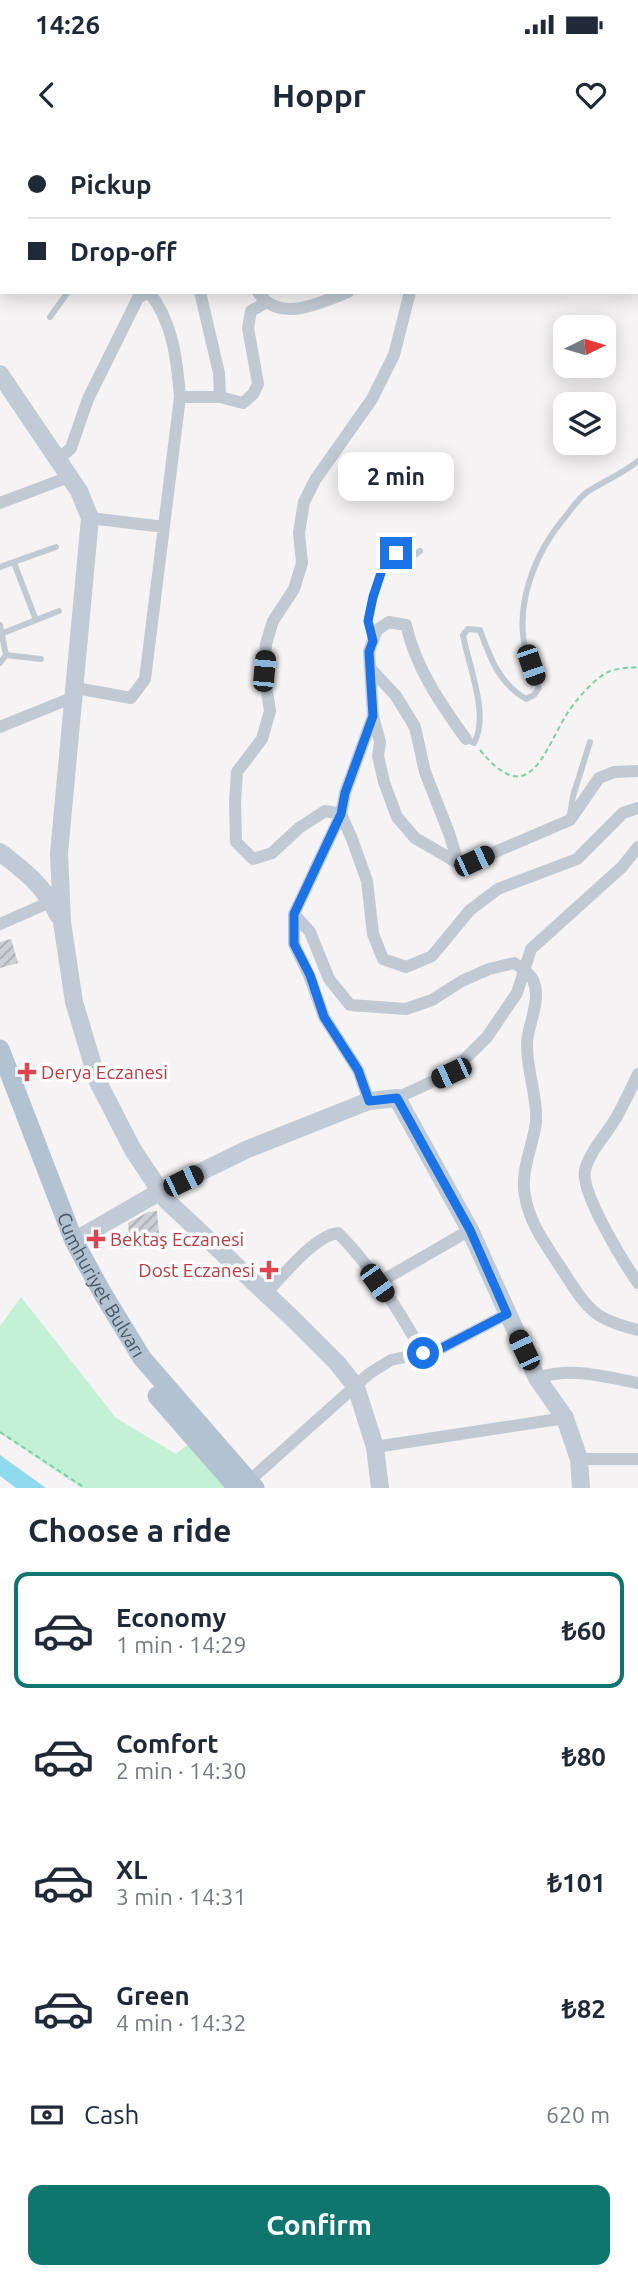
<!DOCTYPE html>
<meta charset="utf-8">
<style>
body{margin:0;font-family:Ubuntu,sans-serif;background:#f2f2f3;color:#1f2937;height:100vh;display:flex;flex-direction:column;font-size:26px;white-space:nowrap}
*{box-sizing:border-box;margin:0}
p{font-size:23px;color:#747a83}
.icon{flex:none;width:38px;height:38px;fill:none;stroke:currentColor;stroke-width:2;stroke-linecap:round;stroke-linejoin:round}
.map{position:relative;height:1348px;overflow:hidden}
.details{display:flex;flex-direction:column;background:#fff;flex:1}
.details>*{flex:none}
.hud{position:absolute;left:0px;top:0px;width:639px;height:154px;box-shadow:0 4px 18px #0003;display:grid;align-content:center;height:154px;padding:0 28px;background:#fff}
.needle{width:46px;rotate:85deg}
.tools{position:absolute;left:553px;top:175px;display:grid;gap:14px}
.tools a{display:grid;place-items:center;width:63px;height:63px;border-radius:14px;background:#fff;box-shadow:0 4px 18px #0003;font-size:35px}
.end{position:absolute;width:32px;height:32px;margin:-16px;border:9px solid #1a73e8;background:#fff;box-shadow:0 0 0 4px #fff}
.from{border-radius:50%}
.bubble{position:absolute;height:49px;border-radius:14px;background:#fff;box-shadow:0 4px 18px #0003;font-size:23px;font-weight:700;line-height:49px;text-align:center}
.car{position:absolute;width:21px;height:42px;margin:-21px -10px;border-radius:9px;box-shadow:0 0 5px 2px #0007;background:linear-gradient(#222 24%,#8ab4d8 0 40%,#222 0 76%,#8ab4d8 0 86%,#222 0)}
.hud b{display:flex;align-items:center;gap:24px;height:66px;font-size:26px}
.hud b+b{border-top:2px solid #e0e1e3}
.hud i{width:18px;height:18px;background:#1f2937}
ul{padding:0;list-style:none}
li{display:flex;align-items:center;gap:21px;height:116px;margin:0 14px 10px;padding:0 14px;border:4px solid transparent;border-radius:14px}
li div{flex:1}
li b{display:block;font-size:26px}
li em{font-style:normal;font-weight:700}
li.current{border-color:#0f766e}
li>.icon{width:63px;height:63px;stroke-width:1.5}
h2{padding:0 28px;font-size:32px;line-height:84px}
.pay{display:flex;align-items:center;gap:18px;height:77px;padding:0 28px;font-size:26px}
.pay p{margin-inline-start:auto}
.primary-button{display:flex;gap:14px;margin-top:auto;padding:14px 28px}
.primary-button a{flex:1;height:80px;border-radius:14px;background:#0f766e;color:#fff;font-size:28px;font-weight:700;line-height:80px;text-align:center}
.status{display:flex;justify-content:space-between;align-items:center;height:49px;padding:0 35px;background:#fff;direction:ltr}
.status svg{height:19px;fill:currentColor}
header{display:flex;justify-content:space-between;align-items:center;height:91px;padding:0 28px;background:#fff;font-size:32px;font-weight:700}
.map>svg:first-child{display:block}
.park{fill:#c3f1d5}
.water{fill:#90daee}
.building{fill:url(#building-hatch)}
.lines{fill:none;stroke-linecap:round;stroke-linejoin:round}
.path{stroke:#7ad0a6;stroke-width:2;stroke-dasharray:5 3.5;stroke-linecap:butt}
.lane{stroke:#c1cad2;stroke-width:6}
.street{stroke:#c1cad2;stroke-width:12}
.secondary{stroke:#c1cbd6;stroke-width:18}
.primary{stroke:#b3c2d1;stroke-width:19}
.route{stroke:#1a73e8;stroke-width:9}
.health-dot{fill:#e0444e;stroke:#fff;stroke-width:2.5}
.labels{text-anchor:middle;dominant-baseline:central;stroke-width:7;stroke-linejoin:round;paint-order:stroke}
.health-label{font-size:19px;fill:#be3a42;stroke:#fff;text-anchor:start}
.street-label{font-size:19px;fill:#4a5661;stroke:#fff}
</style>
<div class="status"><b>14:26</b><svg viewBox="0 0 49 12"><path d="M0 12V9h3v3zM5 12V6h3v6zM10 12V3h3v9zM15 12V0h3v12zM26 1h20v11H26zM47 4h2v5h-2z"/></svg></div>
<header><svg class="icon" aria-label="back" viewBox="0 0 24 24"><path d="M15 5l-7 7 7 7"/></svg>Hoppr<svg class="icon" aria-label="heart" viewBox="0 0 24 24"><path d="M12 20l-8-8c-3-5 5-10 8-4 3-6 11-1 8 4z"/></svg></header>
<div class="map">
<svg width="638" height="1348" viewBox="0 0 638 1348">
<defs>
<pattern id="building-hatch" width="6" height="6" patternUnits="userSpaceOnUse" patternTransform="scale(1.75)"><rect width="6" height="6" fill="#cdcfd5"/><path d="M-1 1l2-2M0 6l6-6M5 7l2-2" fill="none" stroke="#a8abb0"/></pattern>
</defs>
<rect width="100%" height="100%" fill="#f5f3f3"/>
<path class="park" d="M21,1157L116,1278L176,1314L191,1302L236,1348H81L0,1293V1186Z"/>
<path class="water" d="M0,1315L46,1348H16L0,1336Z"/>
<path class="building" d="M11,799L18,823L0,828V802Z
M157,1071L159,1094L129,1096L128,1083L148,1072Z"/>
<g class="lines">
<path class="path" d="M480,610C528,669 542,616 565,577C574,562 591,542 606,533C615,528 628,528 638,527
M0,1292L85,1348"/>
<path class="lane" d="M460,0L462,2
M494,0L495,2
M637,9H638
M637,46L638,45
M50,177L68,152
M14,423L36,480
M0,427L56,407
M0,485L6,515L0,523
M3,493L59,471
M371,496C370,490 368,484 369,479C369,467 382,415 396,413C400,413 407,417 412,417L420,411
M6,515L41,519
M466,599L474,603C490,576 468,524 463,495L468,489L480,490C490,518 499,543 526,559L534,555L539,548C535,536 529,524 526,512C514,465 535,412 566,376C572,368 579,358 587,352C604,341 622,334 638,321
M570,675L573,656L590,602"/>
<path class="street" d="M94,0L95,2
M184,0V2
M423,0V2
M289,2L293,0
M0,139L2,136
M200,152L219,233L220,257
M258,152C278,184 320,163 348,152
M410,152L394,215L372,259L315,340L304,362L299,393L302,423L294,449L273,481L266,504L264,531L270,571L262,599L237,632L235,661L236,702L253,719L272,713L299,688L325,671L341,674L352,699L367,741L373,794L383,819L406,827L432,816L470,770L498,749L577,719L623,673L638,668
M180,257H220L243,263L253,254L258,244L248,188L251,171L265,163
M58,320L71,308L88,259L138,158L149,152C173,182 177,220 180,257L145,539L131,558L76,548
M0,363L69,337
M90,378L164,387
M372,530L396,556L415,587L425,632L449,693L458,723
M373,576L380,602L378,616L384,642L397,677L415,698L458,723L474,721L570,680L599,638L614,632L638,631
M0,587L74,557
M294,774L310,792L329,839L350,865L406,869L432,860L462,841L489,829L514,823C520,827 530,833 533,840C542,859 528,884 527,903C526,930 538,956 536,982C533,1007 520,1030 525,1056C530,1085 547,1106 563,1131C588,1169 592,1179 638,1190
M0,784L57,759
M638,934C631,949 624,964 616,978C606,995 590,1011 585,1030C580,1052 624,1123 638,1143
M397,958L451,933L487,897L517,853L531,809L622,727L638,707
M369,961L358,930L324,877L309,835L294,804V774L341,674L345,653L373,576L369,511L377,490L389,482L406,485C416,528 440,563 466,599
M378,1143L470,1090
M266,1153C283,1136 314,1096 338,1093C372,1127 399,1171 423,1213
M537,1238C573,1227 602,1236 638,1243
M375,1307L565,1278
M579,1319H638
M249,1341L370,1233L391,1220L438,1210L507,1174"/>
<path class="secondary" d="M0,234L79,351L90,378L59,713L62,782L74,862L98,942L133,1010L167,1061L290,1176L338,1224L356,1247L375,1307L380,1348
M0,712C27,733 43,745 58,775
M74,1101L161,1051L248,1009L369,961L397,958L470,1090L537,1238L565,1278L579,1319L581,1348"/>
<g class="primary">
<path id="s1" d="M0,909L74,1101L103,1154L142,1218L255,1348"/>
<path d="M157,1256L234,1344"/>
</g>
</g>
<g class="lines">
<path class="route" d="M396,413L391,415L384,424L373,457L368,481L373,501L369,512L373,576L345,653L341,674L294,774V804L310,835L324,877L358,930L369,961L397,958L470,1090L507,1174L438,1210L423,1213"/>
</g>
<g class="health-dot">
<path d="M23.5 921.5h7v7h7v7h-7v7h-7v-7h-7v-7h7z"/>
<path d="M92.5 1088.5h7v7h7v7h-7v7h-7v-7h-7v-7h7z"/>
<path d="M265.5 1119.5h7v7h7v7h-7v7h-7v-7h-7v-7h7z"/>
</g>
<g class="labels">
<g class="health-label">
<text x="41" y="932">Derya Eczanesi</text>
<text x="110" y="1099">Bektaş Eczanesi</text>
<text x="255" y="1130" text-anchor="end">Dost Eczanesi</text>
</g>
<g class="street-label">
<text stroke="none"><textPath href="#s1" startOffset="257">Cumhuriyet Bulvarı</textPath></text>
</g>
</g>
</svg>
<div class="tools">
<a><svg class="needle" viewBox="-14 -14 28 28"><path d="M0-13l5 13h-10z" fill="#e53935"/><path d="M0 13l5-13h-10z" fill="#747a83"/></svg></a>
<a><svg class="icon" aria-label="layers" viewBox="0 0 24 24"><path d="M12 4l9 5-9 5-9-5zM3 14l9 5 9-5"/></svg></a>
</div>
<i class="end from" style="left:423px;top:1213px"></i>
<i class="end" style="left:396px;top:413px"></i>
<div class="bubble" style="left:338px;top:312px;width:116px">2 min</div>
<i class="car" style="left:531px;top:525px;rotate:161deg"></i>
<i class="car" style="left:264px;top:531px;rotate:5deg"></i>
<i class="car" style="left:474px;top:721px;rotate:65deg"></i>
<i class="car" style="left:451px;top:933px;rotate:245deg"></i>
<i class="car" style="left:183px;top:1041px;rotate:64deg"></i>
<i class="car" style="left:377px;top:1143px;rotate:144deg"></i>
<i class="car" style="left:524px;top:1210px;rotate:335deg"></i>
<div class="hud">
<b><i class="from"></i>Pickup</b>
<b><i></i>Drop-off</b>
</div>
</div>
<section class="details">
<h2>Choose a ride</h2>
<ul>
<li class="current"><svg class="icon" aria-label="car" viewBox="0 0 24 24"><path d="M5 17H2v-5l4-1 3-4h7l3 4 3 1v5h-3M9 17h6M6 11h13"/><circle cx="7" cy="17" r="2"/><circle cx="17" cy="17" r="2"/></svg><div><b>Economy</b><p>1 min · 14:29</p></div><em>₺60</em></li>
<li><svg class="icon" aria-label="car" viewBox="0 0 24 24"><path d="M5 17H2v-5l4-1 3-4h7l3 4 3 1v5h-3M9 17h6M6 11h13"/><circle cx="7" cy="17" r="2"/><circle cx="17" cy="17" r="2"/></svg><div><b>Comfort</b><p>2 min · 14:30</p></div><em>₺80</em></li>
<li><svg class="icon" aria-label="car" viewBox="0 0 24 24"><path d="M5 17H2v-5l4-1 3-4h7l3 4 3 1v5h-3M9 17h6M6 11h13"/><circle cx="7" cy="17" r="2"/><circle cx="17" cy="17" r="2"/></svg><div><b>XL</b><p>3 min · 14:31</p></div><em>₺101</em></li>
<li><svg class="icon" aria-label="car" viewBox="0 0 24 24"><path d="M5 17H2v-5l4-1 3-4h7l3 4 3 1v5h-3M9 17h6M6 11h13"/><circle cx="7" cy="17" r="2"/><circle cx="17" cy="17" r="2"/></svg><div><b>Green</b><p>4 min · 14:32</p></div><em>₺82</em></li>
</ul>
<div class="pay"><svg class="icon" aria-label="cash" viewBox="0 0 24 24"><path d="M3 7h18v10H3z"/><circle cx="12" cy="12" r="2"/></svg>Cash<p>620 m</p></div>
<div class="primary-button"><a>Confirm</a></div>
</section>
